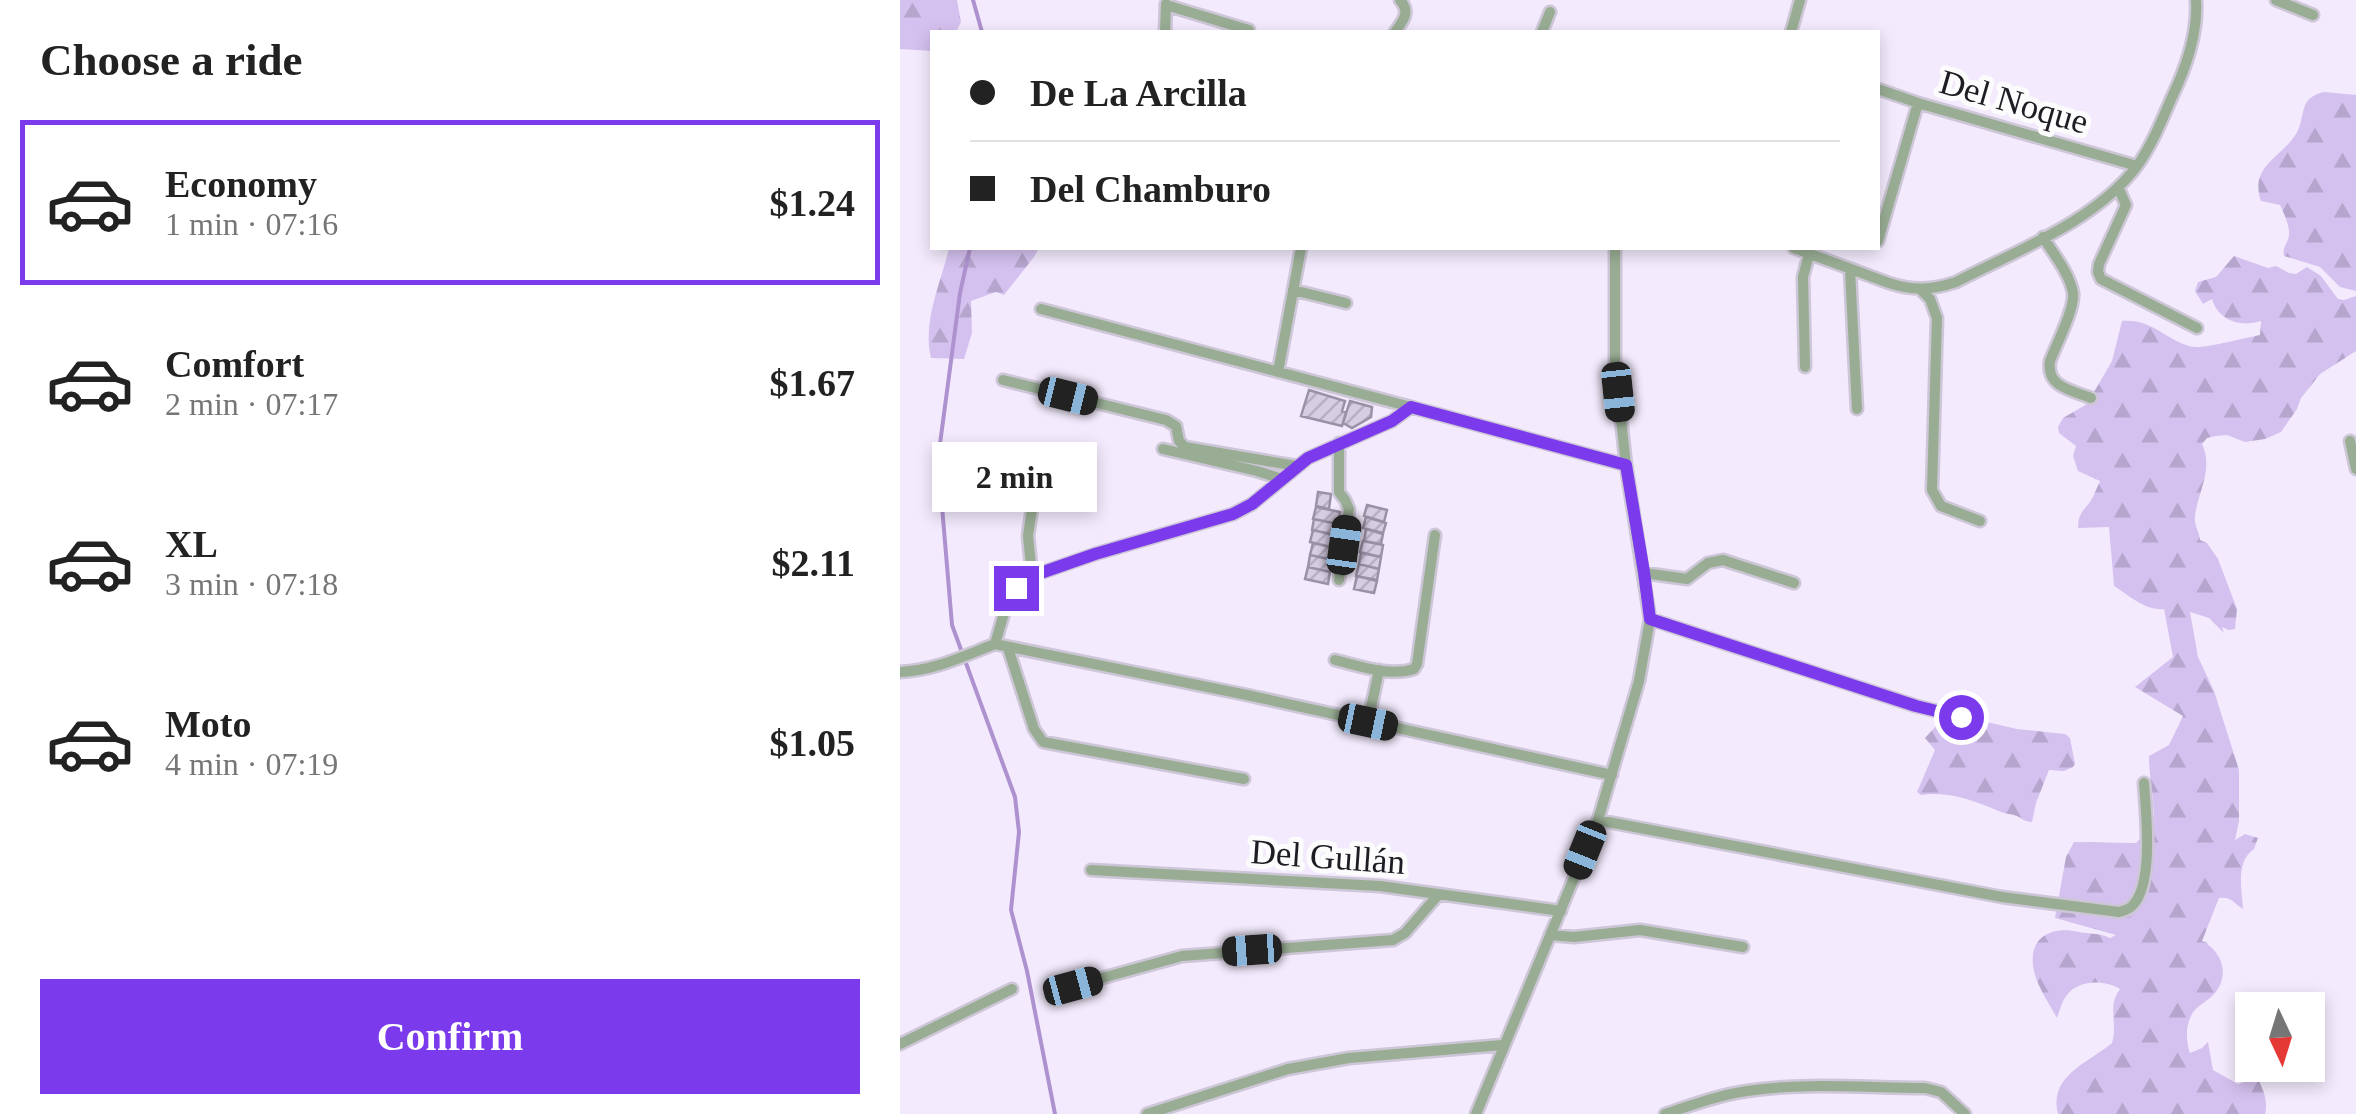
<!DOCTYPE html>
<meta charset="utf-8">
<style>
body{margin:0;font-family:"Times New Roman",serif;background:#f6f6f6;color:#222;height:100vh;display:flex;flex-direction:column;font-size:38px;white-space:nowrap}
*{box-sizing:border-box;margin:0}
p{font-size:32px;color:#767676}
.icon{flex:none;width:55px;height:55px;fill:none;stroke:currentColor;stroke-width:2;stroke-linecap:round;stroke-linejoin:round}
.map{position:relative;flex:1;overflow:hidden}
.side{display:flex;flex-direction:column;background:#fff;width:900px}
.side>*{flex:none}
.top-card{position:absolute;left:30px;top:30px;width:950px;height:220px;border-radius:0px;box-shadow:0 5px 15px #0003;display:grid;align-content:center;height:220px;padding:0 40px;background:#fff}
.needle{width:65px;rotate:176deg}
.fabs{position:absolute;left:1335px;top:992px;display:grid;gap:20px}
.fabs a{display:grid;place-items:center;width:90px;height:90px;border-radius:0px;background:#fff;box-shadow:0 5px 15px #0003;font-size:50px}
.end{position:absolute;width:45px;height:45px;margin:-22px;border:12px solid #7c3aed;background:#fff;box-shadow:0 0 0 5px #fff}
.from{border-radius:50%}
.bubble{position:absolute;height:70px;border-radius:0px;background:#fff;box-shadow:0 5px 15px #0003;font-size:32px;font-weight:800;line-height:70px;text-align:center}
.car{position:absolute;width:30px;height:60px;margin:-30px -15px;border-radius:12px;box-shadow:0 0 8px 2px #0007;background:linear-gradient(#222 24%,#8ab4d8 0 40%,#222 0 76%,#8ab4d8 0 86%,#222 0)}
.top-card b{display:flex;align-items:center;gap:35px;height:95px;font-size:38px}
.top-card b+b{border-top:2px solid #e0e0e0}
.top-card i{width:25px;height:25px;background:#222}
ul{padding:0;list-style:none}
li{display:flex;align-items:center;gap:30px;height:165px;margin:0 20px 15px;padding:0 20px;border:5px solid transparent;border-radius:0px}
li div{flex:1}
li b{display:block;font-size:38px}
li em{font-style:normal;font-weight:800}
li.active{border-color:#7c3aed}
li>.icon{width:90px;height:90px;stroke-width:1.5}
h2{padding:0 40px;font-size:45px;line-height:120px}
.button{display:flex;gap:20px;margin-top:auto;padding:20px 40px}
.button a{flex:1;height:115px;border-radius:0px;background:#7c3aed;color:#fff;font-size:40px;font-weight:800;line-height:115px;text-align:center}
main{display:flex;flex:1;min-height:0}
.map>svg:first-child{display:block}
.forest{fill:url(#forest-firs)}
.lines{fill:none;stroke-linecap:round;stroke-linejoin:round}
.stream{stroke:#ae92cf;stroke-width:4}
.building{fill:url(#building-hatch);stroke:#9a91a6;stroke-width:2.5}
.minor-casing{stroke:#cdc6d6;stroke-width:15}
.minor{stroke:#99ad94;stroke-width:10}
.route{stroke:#7c3aed;stroke-width:12}
.labels{text-anchor:middle;dominant-baseline:central;stroke-width:10;stroke-linejoin:round;paint-order:stroke}
.street-label{font-size:35px;fill:#1f1c24;stroke:#fcfcfc}
</style>
<main>
<section class="side">
<h2>Choose a ride</h2>
<ul>
<li class="active"><svg class="icon" aria-label="car" viewBox="0 0 24 24"><path d="M5 17H2v-5l4-1 3-4h7l3 4 3 1v5h-3M9 17h6M6 11h13"/><circle cx="7" cy="17" r="2"/><circle cx="17" cy="17" r="2"/></svg><div><b>Economy</b><p>1 min · 07:16</p></div><em>$1.24</em></li>
<li><svg class="icon" aria-label="car" viewBox="0 0 24 24"><path d="M5 17H2v-5l4-1 3-4h7l3 4 3 1v5h-3M9 17h6M6 11h13"/><circle cx="7" cy="17" r="2"/><circle cx="17" cy="17" r="2"/></svg><div><b>Comfort</b><p>2 min · 07:17</p></div><em>$1.67</em></li>
<li><svg class="icon" aria-label="car" viewBox="0 0 24 24"><path d="M5 17H2v-5l4-1 3-4h7l3 4 3 1v5h-3M9 17h6M6 11h13"/><circle cx="7" cy="17" r="2"/><circle cx="17" cy="17" r="2"/></svg><div><b>XL</b><p>3 min · 07:18</p></div><em>$2.11</em></li>
<li><svg class="icon" aria-label="car" viewBox="0 0 24 24"><path d="M5 17H2v-5l4-1 3-4h7l3 4 3 1v5h-3M9 17h6M6 11h13"/><circle cx="7" cy="17" r="2"/><circle cx="17" cy="17" r="2"/></svg><div><b>Moto</b><p>4 min · 07:19</p></div><em>$1.05</em></li>
</ul>
<div class="button"><a>Confirm</a></div>
</section>
<div class="map">
<svg width="1456" height="1114" viewBox="0 0 1456 1114">
<defs>
<pattern id="forest-firs" width="22" height="20" patternUnits="userSpaceOnUse" patternTransform="scale(2.5)"><rect width="22" height="20" fill="#d5c1ef"/><path d="M5 1l3.5 6h-7zM16 11l3.5 6h-7z" fill="#b6a5cd"/></pattern>
<pattern id="building-hatch" width="6" height="6" patternUnits="userSpaceOnUse" patternTransform="scale(2.5)"><rect width="6" height="6" fill="#d6cde3"/><path d="M-1 1l2-2M0 6l6-6M5 7l2-2" fill="none" stroke="#b7afc3"/></pattern>
</defs>
<rect width="100%" height="100%" fill="#f3ebfd"/>
<path class="forest" d="M0,0H57L61,22L56,32H32V51L0,49Z
M1425,92L1456,95V291L1440,287L1420,267L1384,256C1382,246 1388,244 1389,235C1390,227 1384,213 1380,205L1361,201C1349,166 1381,158 1396,134C1407,116 1397,97 1425,92Z
M49,248H139L134,257L104,295L96,292L71,301L72,333L64,359L31,358C22,321 41,283 49,248Z
M1334,256L1368,268L1376,266L1389,273L1396,274L1407,267L1421,276L1438,299L1444,300L1456,296V351L1420,374L1401,398L1397,409L1381,432L1365,439L1345,442L1327,435L1316,436L1307,438L1302,444C1314,469 1298,491 1295,516C1294,526 1299,531 1300,540L1307,543L1318,559L1334,601L1337,609L1335,629L1329,630L1322,627L1324,633L1309,618L1290,612L1298,657L1314,691L1339,770V821L1335,840L1345,834L1358,838L1354,849C1335,862 1342,889 1343,909C1333,903 1332,896 1319,898L1302,941L1308,943L1307,944C1326,957 1329,982 1310,998C1304,1003 1296,1007 1292,1014C1285,1027 1286,1040 1290,1053L1302,1048L1308,1042L1313,1070L1338,1084L1350,1080L1359,1081C1364,1091 1368,1103 1365,1114H1158C1148,1076 1188,1063 1212,1043C1218,1023 1207,1006 1220,989C1206,980 1179,979 1167,995C1162,1001 1160,1010 1157,1018C1150,1005 1139,989 1135,975C1125,940 1148,925 1179,932C1190,934 1201,933 1210,938L1216,935L1155,918L1166,857L1174,842L1236,843L1254,824C1255,802 1249,779 1249,756L1269,745L1283,716L1235,687L1273,657L1264,609C1245,611 1230,596 1214,586L1209,527L1178,528C1178,514 1183,511 1190,502C1194,496 1197,487 1200,481L1178,471L1173,456L1176,446L1159,433L1158,427L1163,418L1187,404L1212,361L1222,321C1255,318 1269,345 1296,347C1312,347 1343,338 1360,335L1361,321C1340,328 1318,320 1312,299L1303,304L1295,291L1298,282L1316,277Z
M1048,718L1074,719L1117,729L1165,734L1170,738L1175,764L1173,767L1164,771L1149,770L1136,803L1132,822C1126,822 1122,819 1117,816C1112,814 1106,814 1101,812C1075,801 1050,791 1021,795L1017,792L1035,750L1025,738L1036,726Z"/>
<g class="lines">
<path class="stream" d="M73,0L82,32
M70,248L60,293L38,459L52,625L115,797L119,832L111,910L127,971L155,1114"/>
</g>
<path class="building" d="M409,390L445,401L442,411L446,412L442,426L401,416Z
M450,401L472,407L471,417L452,428L443,423Z
M418,492L431,494L429,509L416,506Z
M467,505L487,510L484,522L464,516Z
M416,507L440,512L438,524L413,519Z
M466,517L486,523L483,533L463,528Z
M414,519L438,524L436,535L412,530Z
M466,529L483,534L481,544L464,541Z
M413,530L437,536L435,548L410,542Z
M463,541L483,545L481,557L460,552Z
M413,543L435,548L433,560L410,555Z
M461,553L481,557L479,569L459,564Z
M410,555L433,560L430,572L408,567Z
M459,564L479,569L477,580L456,576Z
M408,567L430,572L428,584L405,579Z
M457,576L477,581L474,593L454,589Z"/>
<g class="lines">
<g class="minor-casing">
<path id="minor" d="M1376,0L1413,15
M266,5L349,30
M265,32L266,4
M495,32C503,21 511,12 500,0
M642,32L650,12
M891,32L900,0
M978,89L1018,103L1237,166
M1218,187L1226,205L1199,264L1198,272L1201,279L1297,328
M1143,237C1153,253 1170,274 1173,293C1175,309 1156,345 1150,361C1146,387 1171,390 1191,398
M978,241L1018,103
M894,248L989,283C1013,291 1032,290 1056,282C1116,251 1196,221 1237,166C1252,145 1262,120 1272,97C1286,68 1298,32 1296,0
M950,270L957,409
M393,290L446,303
M1021,290L1030,299L1037,318L1032,490L1041,506L1080,521
M141,309L511,407
M905,367L903,277L909,254
M378,372L401,248
M103,380L266,420L276,426L279,441L285,447L396,466
M1450,441L1456,469
M439,443V492L445,500L449,509L439,580
M263,449L357,471L382,479
M744,573L787,579L808,563L823,560L894,583
M132,576L128,536L139,460
M750,619L1016,706L1061,717L1074,714
M95,644L107,603L116,588L132,576L195,554L333,514L352,504L408,458L492,421L511,407L726,465
M95,644L347,695L712,775
M108,648L134,729L143,742L344,779
M435,660C459,666 490,677 514,669L517,664L535,535
M0,672C36,670 61,657 95,644
M468,722L479,670
M698,820L1102,897L1219,912C1225,910 1229,910 1233,905C1254,883 1246,812 1244,783
M191,870L480,886L661,911
M650,935L674,937L740,930L843,947
M173,986L282,956L493,940L505,933L539,894
M0,1044L112,989
M247,1114L388,1069L449,1058L602,1045
M576,1114L698,820L739,681L750,619L726,465L715,364V248
M765,1114C792,1105 819,1095 847,1091C905,1082 967,1088 1025,1088L1041,1092L1065,1114"/>
</g>
<use href="#minor" class="minor"/>
</g>
<g class="lines">
<path class="route" d="M116,588L132,576L195,554L333,514L352,504L408,458L492,421L511,407L726,465L744,572L750,619L1016,706L1061,717"/>
</g>
<g class="labels">
<g class="street-label">
<text transform="translate(1114 102) rotate(16)">Del Noque</text>
<text transform="translate(428 857) rotate(4)">Del Gullán</text>
</g>
</g>
</svg>
<div class="fabs">
<a><svg class="needle" viewBox="-14 -14 28 28"><path d="M0-13l5 13h-10z" fill="#e53935"/><path d="M0 13l5-13h-10z" fill="#767676"/></svg></a>
</div>
<i class="end from" style="left:1061px;top:717px"></i>
<i class="end" style="left:116px;top:588px"></i>
<div class="bubble" style="left:32px;top:442px;width:165px">2 min</div>
<i class="car" style="left:718px;top:392px;rotate:174deg"></i>
<i class="car" style="left:168px;top:396px;rotate:104deg"></i>
<i class="car" style="left:444px;top:545px;rotate:8deg"></i>
<i class="car" style="left:468px;top:722px;rotate:102deg"></i>
<i class="car" style="left:685px;top:850px;rotate:202deg"></i>
<i class="car" style="left:352px;top:950px;rotate:266deg"></i>
<i class="car" style="left:173px;top:986px;rotate:75deg"></i>
<div class="top-card">
<b><i class="from"></i>De La Arcilla</b>
<b><i></i>Del Chamburo</b>
</div>
</div>
</main>
